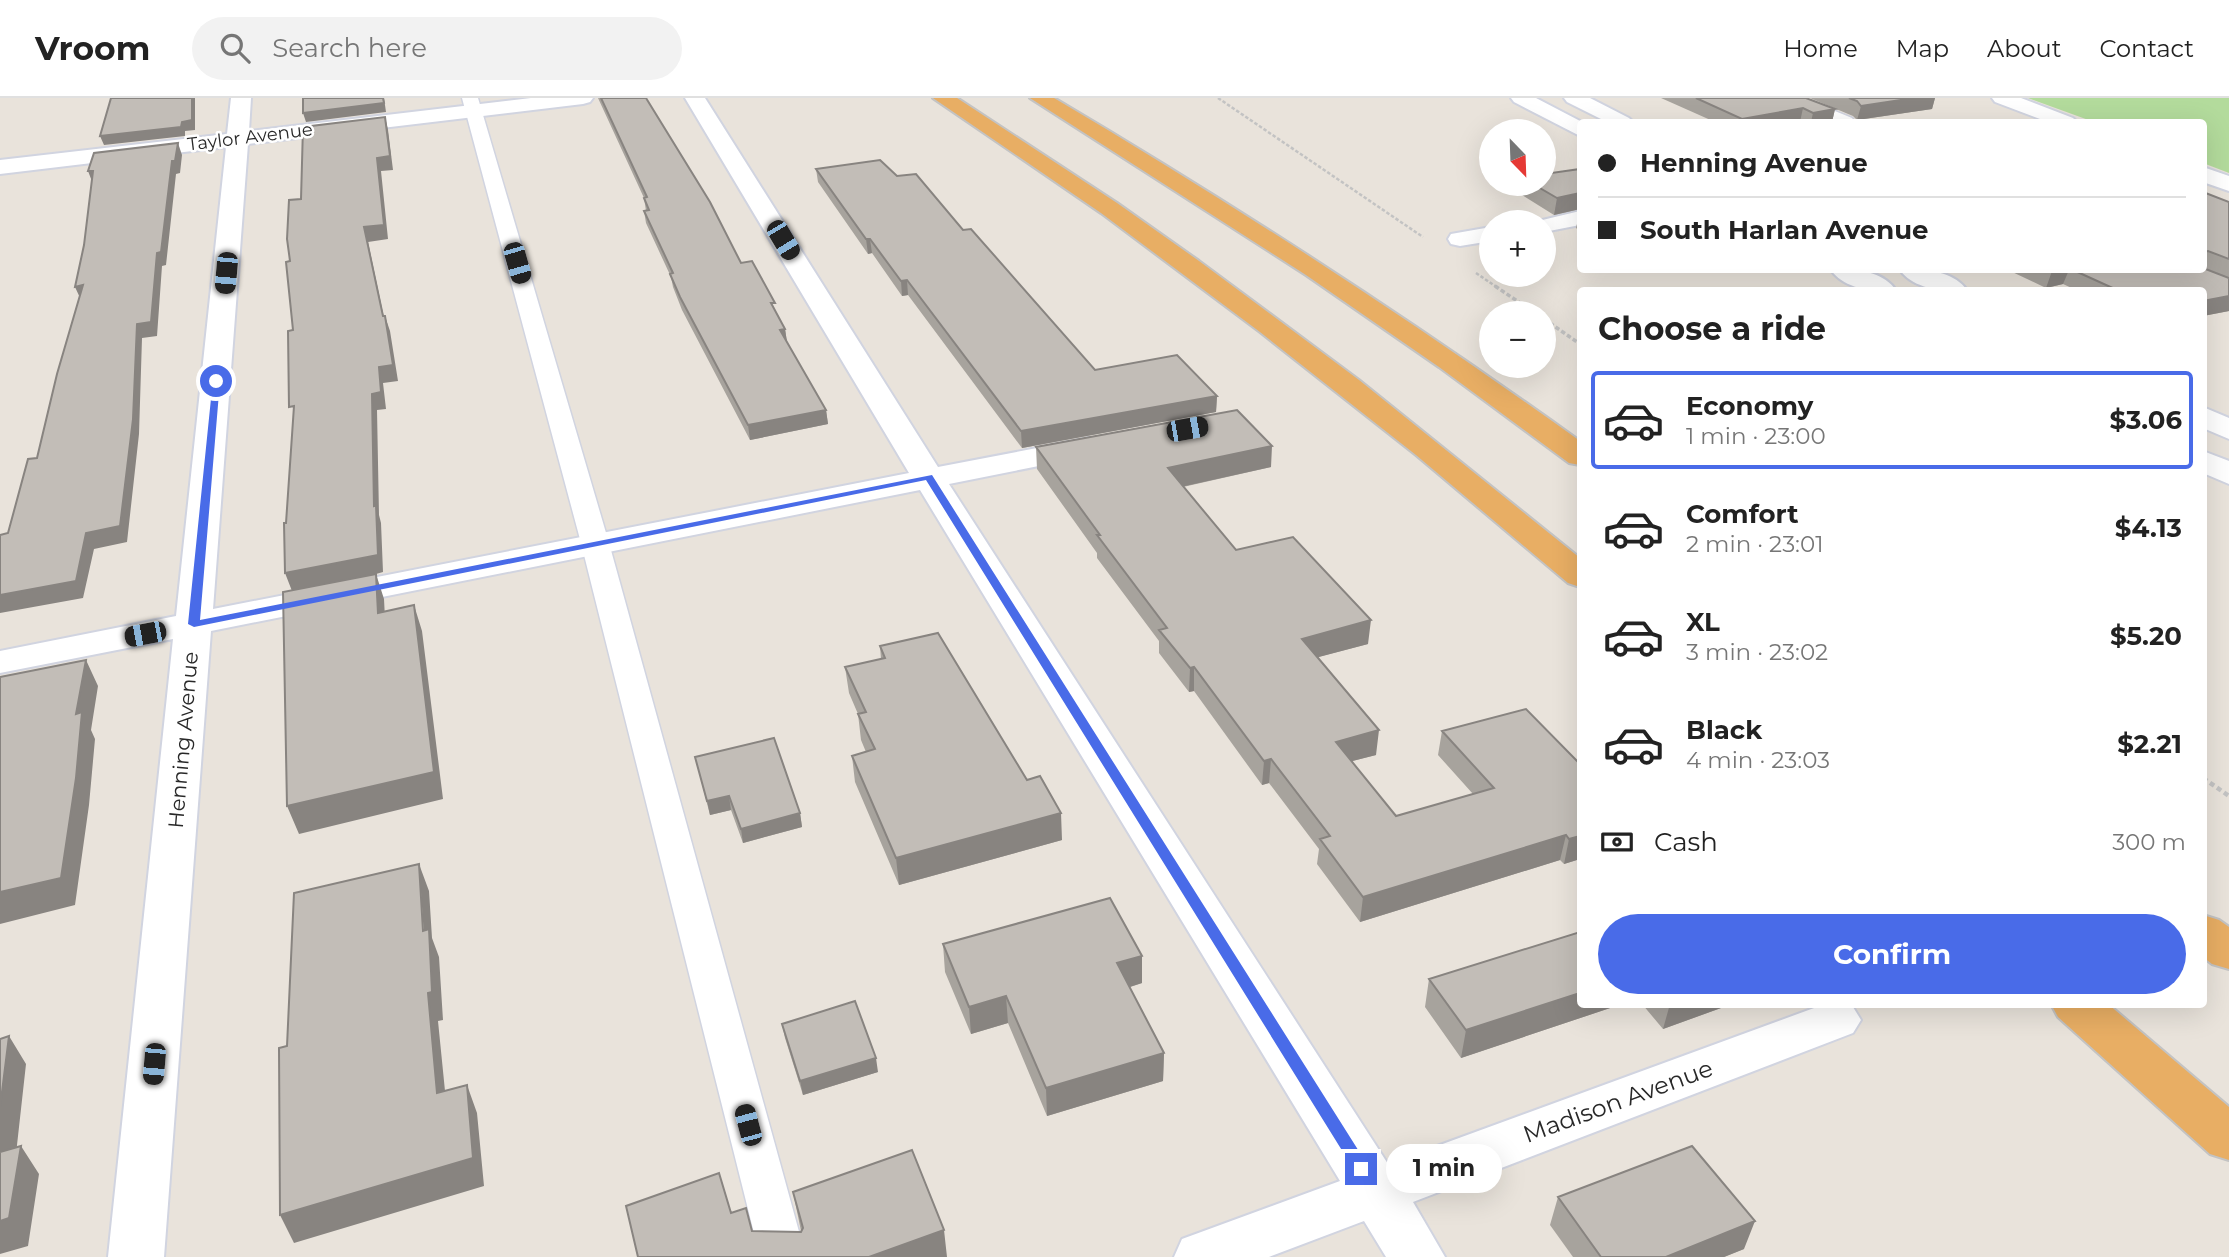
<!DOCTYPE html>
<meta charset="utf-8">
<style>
body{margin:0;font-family:Montserrat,sans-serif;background:#f2f2f2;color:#222;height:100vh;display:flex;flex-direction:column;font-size:26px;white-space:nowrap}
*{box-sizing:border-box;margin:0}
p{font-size:23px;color:#767676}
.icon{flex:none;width:38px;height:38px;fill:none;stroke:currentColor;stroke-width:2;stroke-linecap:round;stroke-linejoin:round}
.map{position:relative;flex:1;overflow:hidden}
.side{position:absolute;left:1577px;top:189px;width:630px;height:721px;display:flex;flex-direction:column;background:#fff;border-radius:7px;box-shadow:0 7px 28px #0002}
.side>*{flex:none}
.top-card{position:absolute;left:1577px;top:21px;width:630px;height:154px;border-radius:7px;box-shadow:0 7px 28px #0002;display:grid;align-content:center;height:154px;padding:0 21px;background:#fff}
.needle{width:46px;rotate:157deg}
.tools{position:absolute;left:1479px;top:21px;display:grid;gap:14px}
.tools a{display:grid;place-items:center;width:77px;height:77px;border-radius:50%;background:#fff;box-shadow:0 7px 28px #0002;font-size:35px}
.end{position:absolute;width:32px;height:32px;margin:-16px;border:9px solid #496be8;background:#fff;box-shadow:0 0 0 4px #fff}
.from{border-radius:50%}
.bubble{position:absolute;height:49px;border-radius:24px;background:#fff;box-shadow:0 7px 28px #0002;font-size:23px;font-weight:700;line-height:49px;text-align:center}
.car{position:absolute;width:21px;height:42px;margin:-21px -10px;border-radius:9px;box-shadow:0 0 5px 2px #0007;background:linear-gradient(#222 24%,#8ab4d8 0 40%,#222 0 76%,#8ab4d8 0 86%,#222 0)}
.top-card b{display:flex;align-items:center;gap:24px;height:66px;font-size:26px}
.top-card b+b{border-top:2px solid #e0e0e0}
.top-card i{width:18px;height:18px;background:#222}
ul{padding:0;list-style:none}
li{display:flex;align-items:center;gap:21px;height:98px;margin:0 14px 10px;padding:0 7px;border:4px solid transparent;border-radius:7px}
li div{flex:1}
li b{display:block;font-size:26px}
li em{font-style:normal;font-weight:700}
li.current{border-color:#496be8}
li>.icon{width:63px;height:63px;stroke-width:1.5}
h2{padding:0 21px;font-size:32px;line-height:84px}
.pay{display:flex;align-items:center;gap:18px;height:77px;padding:0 21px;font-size:26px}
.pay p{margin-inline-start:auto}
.button{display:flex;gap:14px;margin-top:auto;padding:14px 21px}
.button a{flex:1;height:80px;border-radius:42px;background:#496be8;color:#fff;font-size:28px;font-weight:700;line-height:80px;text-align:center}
header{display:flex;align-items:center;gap:42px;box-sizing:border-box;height:98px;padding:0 35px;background:#fff;border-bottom:2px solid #e0e0e0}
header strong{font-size:33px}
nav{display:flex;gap:38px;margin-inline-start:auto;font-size:24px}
.search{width:490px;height:63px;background:#f2f2f2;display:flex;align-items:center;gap:18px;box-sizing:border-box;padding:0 24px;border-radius:38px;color:#767676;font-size:26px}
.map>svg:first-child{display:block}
.green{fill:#b3db9c}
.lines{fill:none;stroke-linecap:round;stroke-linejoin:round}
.service-casing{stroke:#d1d4e0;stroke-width:3}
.minor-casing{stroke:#d1d4e0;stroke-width:4}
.trunk-casing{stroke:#c3c3c3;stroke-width:4}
.path-far2{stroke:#c3c3c3;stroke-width:2.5;stroke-dasharray:3.5 2;stroke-linecap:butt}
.path-far1{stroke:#c3c3c3;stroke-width:3.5;stroke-dasharray:4.5 2.5;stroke-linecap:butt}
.path{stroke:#c3c3c3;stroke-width:4.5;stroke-dasharray:5 3.5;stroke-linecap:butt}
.service{fill:#fff;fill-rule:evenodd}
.minor{fill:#fff;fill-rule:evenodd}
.trunk{fill:#e8ae64;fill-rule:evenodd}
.wall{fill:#a7a39d}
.shaded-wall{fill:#888480}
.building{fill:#c2bdb7;stroke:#888480;stroke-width:2}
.route{fill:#496be8}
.labels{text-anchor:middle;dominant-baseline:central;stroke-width:5;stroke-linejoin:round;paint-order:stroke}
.far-street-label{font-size:18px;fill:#282828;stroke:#fff}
.street-label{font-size:21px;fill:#282828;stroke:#fff}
.near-street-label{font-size:24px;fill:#282828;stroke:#fff}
</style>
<header>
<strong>Vroom</strong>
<div class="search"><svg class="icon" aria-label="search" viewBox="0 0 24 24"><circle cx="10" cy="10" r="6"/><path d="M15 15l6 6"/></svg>Search here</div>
<nav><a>Home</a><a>Map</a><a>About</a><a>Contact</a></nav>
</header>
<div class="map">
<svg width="2229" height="1159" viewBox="0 0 2229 1159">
<rect width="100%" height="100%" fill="#e9e3db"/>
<path class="green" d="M2028,0H2229V75L2203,65V24H2094Z"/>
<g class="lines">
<g class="service-casing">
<path id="service" d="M462,0H478L609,445L806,1159H760L581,445Z
M1781,0H1803L1852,20L1855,24H1833L1783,4Z"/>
</g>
<g class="minor-casing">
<path id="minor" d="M231,0H251L249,33L531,0H593L590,4L583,6L248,46L213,511L909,375L685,0H705L938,369L1089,340L1100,342L1105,349L1100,356L1089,358L949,386L1388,1066L1825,906L1853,909L1861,922L1853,935L1413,1104L1445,1159H1386L1364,1123L1269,1159H1174L1182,1141L1340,1083L920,392L211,533L164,1159H108L173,541L0,575V553L176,518L226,49L0,76V62L227,36Z
M1511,0H1536L1582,24L1580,38L1514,4Z
M1564,0H1590L1629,20L1633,24H1607L1567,4Z
M1992,0H2021L2073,20L2077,24H2048L1995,4Z
M2203,69L2229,78V93L2203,84Z
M1580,113V127L1544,134V124H1534Z
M1491,129V143L1460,148L1451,146L1448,141L1451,136Z
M1831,172C1853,170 1882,172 1896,192C1875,194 1845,192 1831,172Z
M1900,172C1922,170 1953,172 1967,192C1946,194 1914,192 1900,172Z
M2203,309L2229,320V341L2203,330Z
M2203,353L2229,363V386L2203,375Z"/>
</g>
<g class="trunk-casing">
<path id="trunk" d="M933,0H957L1117,105L1199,163L1359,282L1580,460V489L1568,485L1416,357L1260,234L1101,115Z
M1030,0H1054C1235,107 1410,221 1580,343V367L1569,365L1439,269L1306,177Z
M2203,817L2219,822L2229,829V871L2212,866L2203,859Z
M2051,906H2108L2229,1009V1062L2210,1056L2058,919Z"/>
</g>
<path class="path-far2" d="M1218,0L1423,139
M1476,175L1498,190"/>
<path class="path-far1" d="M1495,188L1535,215
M1544,221L1580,246"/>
<path class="path" d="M2203,680L2229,698"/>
<use href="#service" class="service"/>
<use href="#minor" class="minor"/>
<use href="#trunk" class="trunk"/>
</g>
<path class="wall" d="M598,0H646L741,165L776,214L785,231L787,244L826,312L828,326L750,342L682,212L673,189L671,179L646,125L644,113H646L644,100Z
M1661,0H1806L1835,11L1832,24H1715Z
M1810,0H1935L1932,11L1857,22L1853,18Z
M816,71L897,78L963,132L1095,272L1217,298L1216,314L1022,350L908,197L902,198L872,155L868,156L818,84Z
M1580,71V111L1554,117L1519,95L1521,86H1544Z
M2203,94L2229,104V213L2203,218V192H2076L2063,186L2046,190L2008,172H2203Z
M1580,113V133L1576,130Z
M1036,349L1271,369L1183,389L1236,452L1368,546L1318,559L1376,657L1352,663L1396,718L1473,696L1438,657L1442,633L1580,665V761L1564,766L1560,762L1360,824L1317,766L1319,751L1269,685L1262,687L1194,593L1189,594L1159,555V543L1097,460V455L1037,371Z
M880,548L1062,742L899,787L855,684L852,658L866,654L861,642L858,616L849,595L845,569L881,561Z
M695,659L800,715L802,729L743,745L731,712L710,717Z
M943,846L1142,858V885L1130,889L1164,955L1163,983L1047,1018L1008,925L971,936L945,874Z
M1429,881L1580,906H1622L1461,960L1425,909Z
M1642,906H1732L1663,931Z
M782,926L878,974L803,997L785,940Z
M793,1094L944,1132L638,1159L731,1115L752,1133L801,1134V1133Z
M1558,1099L1744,1151L1724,1159H1573L1550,1127Z"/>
<path class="shaded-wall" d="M192,0H195V32L185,33V38L104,47L100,38L182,24Z
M383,0H384L386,14L306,24L303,15Z
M1914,0H1935L1932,11L1857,22L1861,8Z
M1803,10L1800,24H1741L1742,21Z
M1835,11L1832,24H1811L1813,15Z
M385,19L388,32L393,72L381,73L388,141L368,144L387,234L383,218L364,129Z
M178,45L182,57L180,75L176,76L166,167L162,168L157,238L142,240L139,336L127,444L94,451L83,500L0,515V497L86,435L137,226L157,155L172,63Z
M88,73H93V86Z
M1580,95V111L1554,117L1557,100Z
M866,141H870L872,155L868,156Z
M2062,172H2069L2063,186L2046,190L2052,173Z
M907,182L908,197L902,198L901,183Z
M83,187L81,202L75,189Z
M2229,198V213L2203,218V203Z
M385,218L390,233L398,283L383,285L386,311L377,312L379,417L381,425L383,474L376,476L384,501L386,540L292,493L285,475L374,408L372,296L379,269Z
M785,231L787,244L780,232Z
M1217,298L1216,314L1022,350L1021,333Z
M826,312L828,326L750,342L748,327Z
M1272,348L1271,369L1167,392L1168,370Z
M414,507L422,533L443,701L299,736L287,708Z
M1371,522L1368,546L1300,564L1302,541Z
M86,562L98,588L91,632L95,641L89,707L75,807L0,826V794L76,616Z
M1194,569V593L1189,594L1190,570Z
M1379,632L1376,657L1333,668L1336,644Z
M1271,661L1269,685L1262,687L1264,663Z
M729,698L731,712L710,717L707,703Z
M800,715L802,729L743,745L741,731Z
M1061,715L1062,742L899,787L896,760Z
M1566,737L1560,762L1360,824L1363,799Z
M1580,738V761L1564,766L1569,741Z
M419,766L429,793L432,840L439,859L443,922L438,923L448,1023L437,995L428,895Z
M1142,858V885L1117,893V865Z
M1580,895V906H1622L1461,960L1466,932Z
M1006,898L1008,925L971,936L969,909Z
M1670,906H1732L1663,931Z
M9,938L26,966L13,1083L0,1064V1010Z
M1164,955L1163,983L1047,1018L1046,990Z
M876,960L878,974L803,997L800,983Z
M467,987L477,1015L484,1088L294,1145L280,1117Z
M21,1048L39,1076L28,1148L0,1156V1123Z
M1755,1123L1744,1151L1724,1159H1666Z
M944,1132L947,1159H869Z"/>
<path class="building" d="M111,0H192V22L182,24L181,29L100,38Z
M303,0H383L384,5L303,15Z
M601,0H646L710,104L741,165L752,163L775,205H771L785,231L780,232L826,312L748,327L680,199L670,176L673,175L644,113L649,112L644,100L647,99Z
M1696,0H1806L1835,11L1813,15L1803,10L1742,21Z
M1849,0H1914L1861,8L1857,3Z
M385,19L390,58L377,60L384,127L364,129L383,218H385L393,267L379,269L381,294L372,296L374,408L376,407L378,457L285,475L284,425H286L294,308L289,309L288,233L293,232L286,164L290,163L287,141L289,102L301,101L303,29Z
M178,45L175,63H172L161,154L157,155L151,224L137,226L133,321L120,428L86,435L76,483L0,497V437L8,435L28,361L37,360L57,276L83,187L75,189L84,147L93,73H88L94,55Z
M880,62L897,78L916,76L963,132L971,131L1095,272L1177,257L1217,298L1021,333L907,182L901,183L870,141H866L816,71Z
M1580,71V95L1557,100L1533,86H1544V76Z
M2203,94L2229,104V161L2208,153L2203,154Z
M2203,170L2229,180V198L2203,203V192H2117L2073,172H2203Z
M1237,312L1272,348L1168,370L1236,452L1293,439L1371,522L1302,541L1379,632L1336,644L1396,718L1494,690L1442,633L1526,611L1579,665H1580V738L1569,741L1566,737L1363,799L1320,741L1330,738L1271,661L1264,663L1194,569L1190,570L1159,532L1167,530L1097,437H1100L1036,349Z
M376,476L378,515L414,507L434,674L287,708L283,494Z
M938,535L1027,682L1040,678L1061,715L896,760L852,658L875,651L858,616L866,614L845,569L885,560L880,548Z
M86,562L76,616L82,614L76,680L61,780L0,794V579Z
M774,640L800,715L741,731L729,698L707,703L695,659Z
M419,766L423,833L429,831L432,894L428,895L437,995L467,987L473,1060L280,1117L279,950L287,948L294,795Z
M1110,800L1142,858L1117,865L1164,955L1046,990L1006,898L969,909L943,846Z
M1580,834V895L1466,932L1429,881Z
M855,903L876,960L800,983L782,926Z
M9,938L0,1010V941Z
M21,1048L9,1120L0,1123V1054Z
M1692,1048L1755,1123L1666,1159H1601L1558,1099Z
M912,1052L944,1132L869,1159H638L626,1108L719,1075L731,1115L746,1110L752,1133L801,1134L803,1130L793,1094Z"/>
<path class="route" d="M213,281L220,283L200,522L932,377L1367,1066L1369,1071L1367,1075H1356L926,382L194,529L188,526Z"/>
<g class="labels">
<g class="far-street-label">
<text transform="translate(250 39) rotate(-7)">Taylor Avenue</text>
</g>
<g class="street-label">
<text transform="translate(183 642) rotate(-85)">Henning Avenue</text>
</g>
<g class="near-street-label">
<text transform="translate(1618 1003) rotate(-20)">Madison Avenue</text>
</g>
</g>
</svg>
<div class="tools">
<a><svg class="needle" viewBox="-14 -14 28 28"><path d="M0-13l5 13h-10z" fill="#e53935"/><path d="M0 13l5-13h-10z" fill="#767676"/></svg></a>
<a>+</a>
<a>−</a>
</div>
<i class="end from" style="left:216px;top:283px"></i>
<i class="end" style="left:1361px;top:1071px"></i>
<div class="bubble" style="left:1386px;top:1046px;width:116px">1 min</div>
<i class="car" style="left:783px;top:142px;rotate:149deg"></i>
<i class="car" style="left:517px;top:165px;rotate:164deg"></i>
<i class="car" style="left:226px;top:175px;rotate:185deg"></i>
<i class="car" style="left:1187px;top:331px;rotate:80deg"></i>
<i class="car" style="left:145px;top:536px;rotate:259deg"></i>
<i class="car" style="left:154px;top:966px;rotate:185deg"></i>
<i class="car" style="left:748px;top:1027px;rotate:345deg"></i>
<div class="top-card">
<b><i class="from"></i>Henning Avenue</b>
<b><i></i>South Harlan Avenue</b>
</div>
<section class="side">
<h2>Choose a ride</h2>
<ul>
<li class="current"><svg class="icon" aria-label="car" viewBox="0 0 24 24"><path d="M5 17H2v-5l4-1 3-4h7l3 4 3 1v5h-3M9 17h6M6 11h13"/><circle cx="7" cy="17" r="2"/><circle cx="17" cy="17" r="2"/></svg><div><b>Economy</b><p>1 min · 23:00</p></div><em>$3.06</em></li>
<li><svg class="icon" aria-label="car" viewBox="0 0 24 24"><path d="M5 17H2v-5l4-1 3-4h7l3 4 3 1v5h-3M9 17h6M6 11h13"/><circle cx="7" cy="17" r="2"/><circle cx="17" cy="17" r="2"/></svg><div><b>Comfort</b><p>2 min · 23:01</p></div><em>$4.13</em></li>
<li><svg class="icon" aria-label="car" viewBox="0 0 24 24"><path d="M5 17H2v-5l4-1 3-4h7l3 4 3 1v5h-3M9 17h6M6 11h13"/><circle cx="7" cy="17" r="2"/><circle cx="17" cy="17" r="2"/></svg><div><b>XL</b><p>3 min · 23:02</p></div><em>$5.20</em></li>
<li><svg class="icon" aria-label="car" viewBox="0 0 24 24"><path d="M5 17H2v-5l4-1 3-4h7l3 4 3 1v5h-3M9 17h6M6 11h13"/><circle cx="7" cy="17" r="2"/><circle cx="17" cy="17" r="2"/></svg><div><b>Black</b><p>4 min · 23:03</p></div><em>$2.21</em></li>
</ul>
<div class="pay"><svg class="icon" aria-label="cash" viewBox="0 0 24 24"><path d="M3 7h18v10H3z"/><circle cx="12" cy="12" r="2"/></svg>Cash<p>300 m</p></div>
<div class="button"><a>Confirm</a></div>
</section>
</div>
